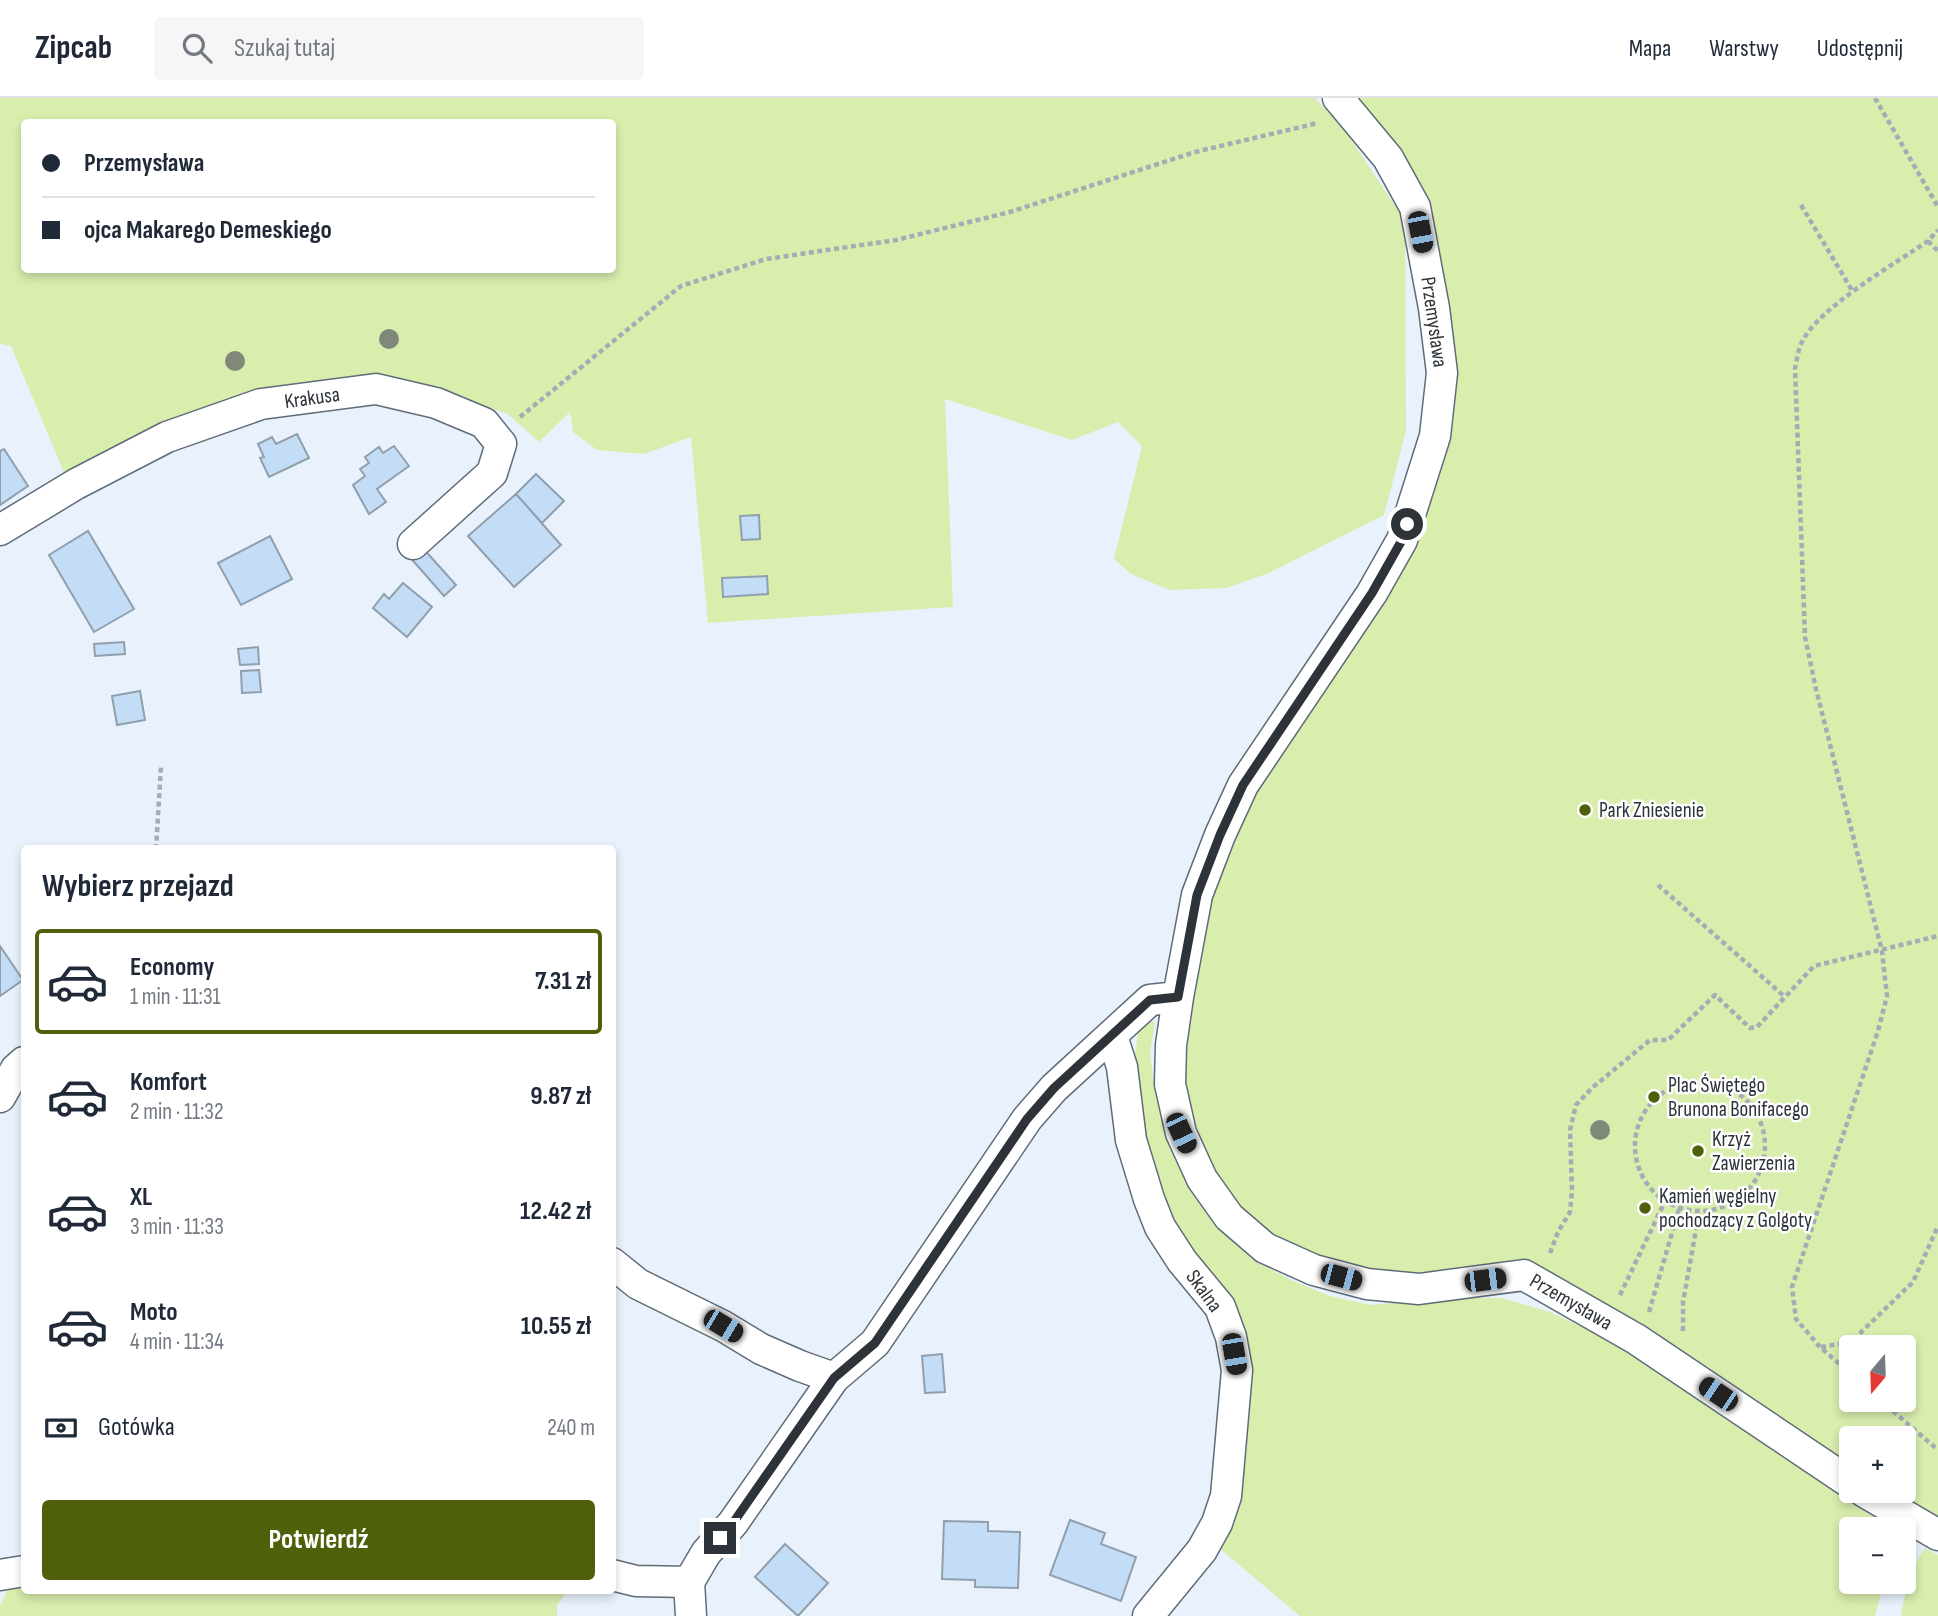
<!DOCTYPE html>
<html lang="pl">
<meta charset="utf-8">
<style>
body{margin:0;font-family:"Sofia Sans Condensed",sans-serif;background:#f6f6f7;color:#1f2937;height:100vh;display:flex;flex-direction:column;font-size:26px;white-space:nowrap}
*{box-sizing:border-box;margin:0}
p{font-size:23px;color:#747a83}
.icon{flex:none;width:38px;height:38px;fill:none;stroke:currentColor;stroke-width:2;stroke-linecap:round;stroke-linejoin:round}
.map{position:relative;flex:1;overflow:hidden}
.panel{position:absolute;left:21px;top:747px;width:595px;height:749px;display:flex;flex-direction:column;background:#fff;border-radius:7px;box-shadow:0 4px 10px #0003}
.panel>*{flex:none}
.hud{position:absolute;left:21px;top:21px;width:595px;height:154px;border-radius:7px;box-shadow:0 4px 10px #0003;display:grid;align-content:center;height:154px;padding:0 21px;background:#fff}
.needle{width:46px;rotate:199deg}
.controls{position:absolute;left:1839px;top:1237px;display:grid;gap:14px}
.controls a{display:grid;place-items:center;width:77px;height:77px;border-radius:7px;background:#fff;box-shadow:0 4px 10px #0003;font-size:35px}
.end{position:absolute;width:32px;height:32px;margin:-16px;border:9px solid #2d3339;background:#fff;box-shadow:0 0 0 4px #fff}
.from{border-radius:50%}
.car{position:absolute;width:21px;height:42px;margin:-21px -10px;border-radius:9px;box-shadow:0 0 5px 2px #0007;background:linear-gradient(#222 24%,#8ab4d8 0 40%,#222 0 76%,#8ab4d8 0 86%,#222 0)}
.hud b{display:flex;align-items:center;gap:24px;height:66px;font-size:26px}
.hud b+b{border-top:2px solid #e0e1e3}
.hud i{width:18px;height:18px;background:#1f2937}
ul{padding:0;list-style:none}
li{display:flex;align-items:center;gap:21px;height:105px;margin:0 14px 10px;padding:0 7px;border:4px solid transparent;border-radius:7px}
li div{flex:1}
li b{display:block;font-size:26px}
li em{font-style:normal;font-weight:700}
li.selected{border-color:#4e610a}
li>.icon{width:63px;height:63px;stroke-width:1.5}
h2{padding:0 21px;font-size:32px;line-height:84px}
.pay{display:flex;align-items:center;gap:18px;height:77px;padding:0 21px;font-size:26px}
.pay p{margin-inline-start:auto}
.action{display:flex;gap:14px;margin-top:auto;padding:14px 21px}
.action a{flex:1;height:80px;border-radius:7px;background:#4e610a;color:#fff;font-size:28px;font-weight:700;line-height:80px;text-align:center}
header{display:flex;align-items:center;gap:42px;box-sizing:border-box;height:98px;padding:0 35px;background:#fff;border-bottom:2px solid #e0e1e3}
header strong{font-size:33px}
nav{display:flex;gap:38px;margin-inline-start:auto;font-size:24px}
.search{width:490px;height:63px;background:#f6f6f7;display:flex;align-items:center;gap:18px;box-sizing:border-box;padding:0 24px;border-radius:7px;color:#747a83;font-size:26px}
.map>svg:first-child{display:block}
.green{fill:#d9edad;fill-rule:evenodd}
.building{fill:#c4ddf6;stroke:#909fad;stroke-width:2}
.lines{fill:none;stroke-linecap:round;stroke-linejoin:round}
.minor-casing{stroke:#5e6c79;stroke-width:33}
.path{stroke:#a4acb5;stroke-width:4.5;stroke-dasharray:5 3.5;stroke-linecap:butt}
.minor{stroke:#fff;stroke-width:30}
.tree{fill:#7f8879}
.route{stroke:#2d3339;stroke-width:9}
.poi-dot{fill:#4e610a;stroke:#fefefe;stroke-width:2.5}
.labels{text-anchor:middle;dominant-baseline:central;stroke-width:5;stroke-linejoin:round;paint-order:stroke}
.street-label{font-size:21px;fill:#2d3339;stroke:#fefefe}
.poi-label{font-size:21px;fill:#2d3339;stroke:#fefefe;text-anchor:start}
</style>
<header>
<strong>Zipcab</strong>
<div class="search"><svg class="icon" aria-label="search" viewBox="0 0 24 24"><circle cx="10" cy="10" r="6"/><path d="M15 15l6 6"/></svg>Szukaj tutaj</div>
<nav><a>Mapa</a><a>Warstwy</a><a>Udostępnij</a></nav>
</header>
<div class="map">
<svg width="1938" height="1518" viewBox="0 0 1938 1518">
<rect width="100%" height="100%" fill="#e9f2fc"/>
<path class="green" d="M0,0H1315L1344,31L1405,123L1406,333L1384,417L1269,475L1226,490L1170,492L1131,476L1114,461L1142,348L1118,324L1072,342L945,301L953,509L708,525L691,339L644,356L597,352L573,334L570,314L539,344L508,316L411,286L332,280L219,307L68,384L11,248L0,246ZM24,24H612V172H24Z
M1338,0H1938V1437L1863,1393H1904V1340H1852L1851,1386L1524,1177L1367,1186L1229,1119L1170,986L1220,737L1372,495L1435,338L1415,109ZM1852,1250H1904V1302H1852Z
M1142,923L1155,924L1150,955L1156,1000L1174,1053L1199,1103L1222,1133L1253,1162L1293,1183L1330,1198L1371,1207L1448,1200H1502L1550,1214L1603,1239L1892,1431L1852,1432V1484H1884L1875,1518H1300L1219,1450L1247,1261L1173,1130L1151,1080L1134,966L1138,934Z
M1925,1450L1938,1457V1518H1901C1905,1493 1911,1471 1925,1450Z
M24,1482V1493H567L557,1508V1518H0V1508L9,1488Z"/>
<path class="building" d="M297,336L309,360L269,379L260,360L264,359L258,346L272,339L276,346Z
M394,348L409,368L377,391L386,404L369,416L353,387L365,378L360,371L369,365L365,359L379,349L383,355Z
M4,351L28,388L0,407V353Z
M536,376L564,403L542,425L516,396Z
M516,396L561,447L514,489L468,438Z
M759,417L760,441L742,442L740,418Z
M88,433L134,511L94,534L49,457Z
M270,438L292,481L241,507L218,465Z
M420,447L456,487L444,498L408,457Z
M767,478L768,496L723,499L722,480Z
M403,485L432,509L407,539L373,510L384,496L389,501Z
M124,544L125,556L95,558L94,546Z
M258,549L259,566L240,567L238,551Z
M259,572L261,594L242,595L241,573Z
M140,593L145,622L117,627L112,598Z
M0,848L23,882L0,898Z
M942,1256L945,1294L925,1295L922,1258Z
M1070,1422L1105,1435L1101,1446L1136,1459L1121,1503L1050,1477Z
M944,1423L988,1424V1433L1020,1434L1018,1490L975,1489V1482L942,1481Z
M785,1446L828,1485L798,1518L755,1479Z"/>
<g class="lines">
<g class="minor-casing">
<path id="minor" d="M1338,0L1388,60L1415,109L1434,210L1442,275L1435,338L1402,442L1372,495L1243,687L1220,737L1197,797L1178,899L1171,947L1170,986L1181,1035L1202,1081L1229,1119L1265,1150L1314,1172L1367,1186L1419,1191L1524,1177L1636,1241L1852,1386
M0,432L76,386L167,339L261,306L376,291L436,305L484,325L501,346L492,375L413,446
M1112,938L1122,969L1131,1042L1149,1101L1160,1129L1182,1163L1220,1209L1231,1239L1237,1272L1226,1398L1217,1425L1202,1452L1148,1518
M0,999L16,971L24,964
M612,1165L638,1186L723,1228L761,1251L800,1268L834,1280
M1863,1393L1938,1437
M0,1477L24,1473
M612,1477L636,1483L689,1484
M689,1484L706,1455L733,1425L834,1280L875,1245L1027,1021L1054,990L1150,902L1178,899
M689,1484L691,1518"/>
</g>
<path class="path" d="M1875,0L1938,109
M1801,107L1853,194
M1928,143L1938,153
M520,319L681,188L766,161L896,142L1010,114L1195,54L1318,25
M156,751L161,668
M1658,787L1785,899
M1635 1048a65 65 0 1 1 130 0a65 65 0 1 1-130 0Z
M1550,1155L1558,1134L1570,1114L1572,1093L1570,1032L1576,1007L1592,990L1650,942H1668L1715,897L1750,930L1757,929L1814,868L1938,838
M1620,1197L1665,1103
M1649,1214L1679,1111
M1683,1233V1204L1699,1115
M1821,1249L1851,1244L1913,1184L1938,1128
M1852,1277L1820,1249L1796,1221L1792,1189L1878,933L1887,898L1882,853L1816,591L1805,539L1795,270C1797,262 1798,251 1802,244C1818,210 1896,165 1928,143L1938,132
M1880,1302L1938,1352"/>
<use href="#minor" class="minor"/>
</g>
<g class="tree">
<circle cx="389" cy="241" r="10"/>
<circle cx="235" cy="263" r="10"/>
<circle cx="1600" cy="1032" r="10"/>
</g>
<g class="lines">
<path class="route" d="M720,1440L733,1425L834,1280L875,1245L1027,1021L1054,990L1150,902L1178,899L1197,797L1220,737L1243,687L1372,495L1402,442L1407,426"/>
</g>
<g class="poi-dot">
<circle cx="1585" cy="712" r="7"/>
<circle cx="1654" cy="999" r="7"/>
<circle cx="1698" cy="1053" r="7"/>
<circle cx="1645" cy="1110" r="7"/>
</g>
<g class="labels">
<g class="street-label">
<text transform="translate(1434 224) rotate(82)">Przemysława</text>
<text transform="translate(312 300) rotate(-8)">Krakusa</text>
<text transform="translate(1204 1193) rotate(54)">Skalna</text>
<text transform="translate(1571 1204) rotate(30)">Przemysława</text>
</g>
<g class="poi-label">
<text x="1599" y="712">Park Zniesienie</text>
<text x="1668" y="987">Plac Świętego<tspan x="1668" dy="24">Brunona Bonifacego</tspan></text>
<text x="1712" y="1041">Krzyż<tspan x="1712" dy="24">Zawierzenia</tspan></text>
<text x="1659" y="1098">Kamień węgielny<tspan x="1659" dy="24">pochodzący z Golgoty</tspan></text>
</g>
</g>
</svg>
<div class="controls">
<a><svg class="needle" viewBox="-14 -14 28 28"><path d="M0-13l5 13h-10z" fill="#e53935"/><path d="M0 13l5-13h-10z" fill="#747a83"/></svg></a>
<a>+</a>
<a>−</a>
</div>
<i class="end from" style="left:1407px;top:426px"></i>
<i class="end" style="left:720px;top:1440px"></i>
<i class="car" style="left:1420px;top:134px;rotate:169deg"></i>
<i class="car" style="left:1181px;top:1035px;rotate:155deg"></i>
<i class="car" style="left:1341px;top:1179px;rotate:105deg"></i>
<i class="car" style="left:1485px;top:1182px;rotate:83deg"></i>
<i class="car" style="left:723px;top:1228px;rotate:121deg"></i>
<i class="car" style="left:1234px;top:1256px;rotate:170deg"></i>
<i class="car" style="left:1718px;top:1296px;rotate:304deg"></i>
<div class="hud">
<b><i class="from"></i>Przemysława</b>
<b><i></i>ojca Makarego Demeskiego</b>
</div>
<section class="panel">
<h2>Wybierz przejazd</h2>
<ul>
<li class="selected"><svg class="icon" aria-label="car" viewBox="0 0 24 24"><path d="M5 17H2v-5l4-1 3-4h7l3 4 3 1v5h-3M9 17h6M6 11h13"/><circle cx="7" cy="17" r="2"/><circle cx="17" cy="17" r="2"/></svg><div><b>Economy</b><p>1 min · 11:31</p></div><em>7.31 zł</em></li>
<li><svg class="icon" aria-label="car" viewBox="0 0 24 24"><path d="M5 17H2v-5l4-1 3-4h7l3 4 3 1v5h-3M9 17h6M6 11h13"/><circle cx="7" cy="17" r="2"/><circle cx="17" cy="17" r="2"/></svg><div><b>Komfort</b><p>2 min · 11:32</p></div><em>9.87 zł</em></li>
<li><svg class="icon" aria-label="car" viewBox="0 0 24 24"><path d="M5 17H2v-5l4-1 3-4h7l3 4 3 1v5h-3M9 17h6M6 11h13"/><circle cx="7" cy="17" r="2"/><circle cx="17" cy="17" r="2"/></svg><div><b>XL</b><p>3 min · 11:33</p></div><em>12.42 zł</em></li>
<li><svg class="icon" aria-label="car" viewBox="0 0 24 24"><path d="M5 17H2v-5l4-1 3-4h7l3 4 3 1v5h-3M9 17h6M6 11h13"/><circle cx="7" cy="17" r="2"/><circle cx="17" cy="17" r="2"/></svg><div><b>Moto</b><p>4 min · 11:34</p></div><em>10.55 zł</em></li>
</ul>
<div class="pay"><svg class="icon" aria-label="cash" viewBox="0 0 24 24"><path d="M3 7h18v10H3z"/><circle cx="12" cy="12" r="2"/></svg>Gotówka<p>240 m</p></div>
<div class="action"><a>Potwierdź</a></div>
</section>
</div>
